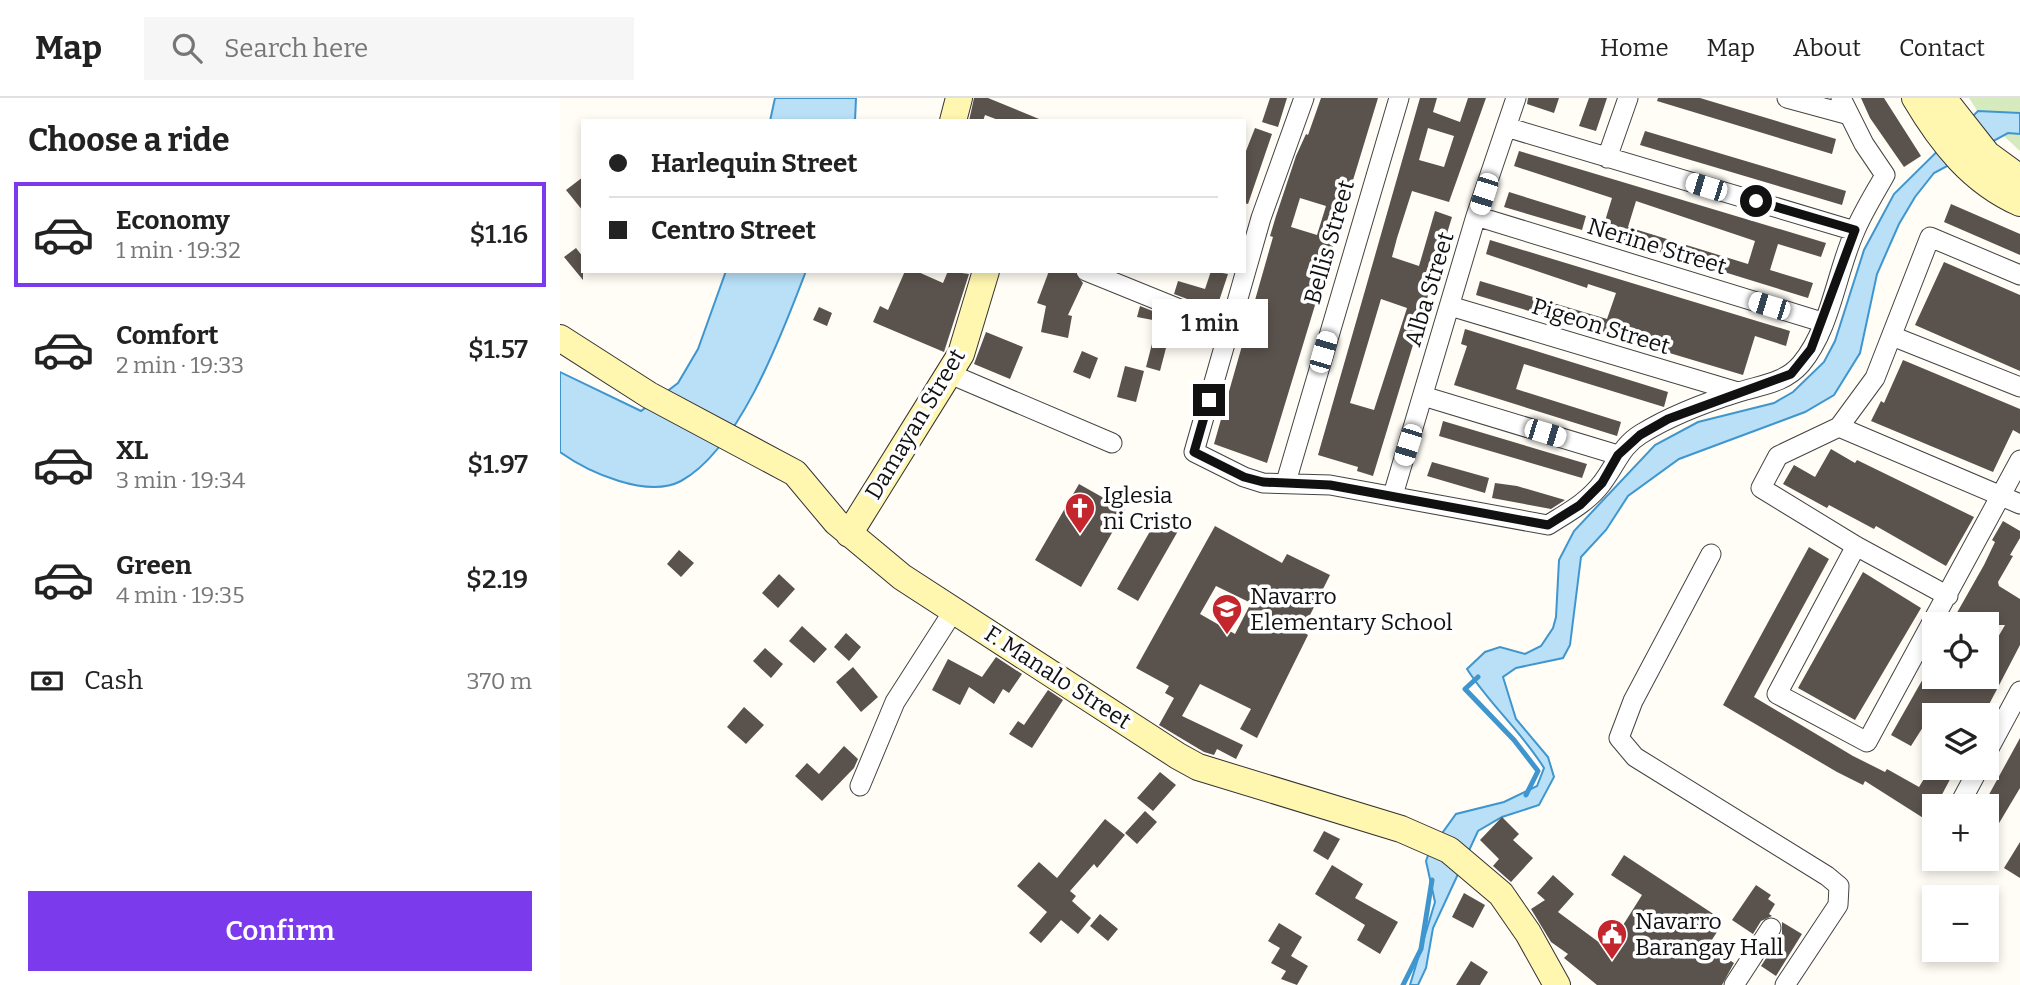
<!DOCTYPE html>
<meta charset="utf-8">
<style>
body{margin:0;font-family:Bitter,serif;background:#f6f6f6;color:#222;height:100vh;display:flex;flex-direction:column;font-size:26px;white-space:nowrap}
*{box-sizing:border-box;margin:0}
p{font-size:23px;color:#767676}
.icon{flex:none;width:38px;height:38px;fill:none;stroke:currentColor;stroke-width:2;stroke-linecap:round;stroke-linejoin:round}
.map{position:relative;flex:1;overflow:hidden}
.details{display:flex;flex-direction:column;background:#fff;width:560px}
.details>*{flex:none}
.top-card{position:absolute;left:21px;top:21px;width:665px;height:154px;border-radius:0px;box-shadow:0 4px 10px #0003;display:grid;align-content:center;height:154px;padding:0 28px;background:#fff}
.fabs{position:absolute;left:1362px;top:514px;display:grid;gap:14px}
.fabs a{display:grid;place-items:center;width:77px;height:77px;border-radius:0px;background:#fff;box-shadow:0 4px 10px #0003;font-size:35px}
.end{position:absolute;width:32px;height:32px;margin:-16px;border:9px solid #111;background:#fff;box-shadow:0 0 0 4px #fff}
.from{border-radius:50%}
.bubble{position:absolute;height:49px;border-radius:0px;background:#fff;box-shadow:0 4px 10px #0003;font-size:23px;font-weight:600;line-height:49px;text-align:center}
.car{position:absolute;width:21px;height:42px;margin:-21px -10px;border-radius:9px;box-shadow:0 0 5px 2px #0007;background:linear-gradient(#fff 24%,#345 0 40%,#fff 0 76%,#345 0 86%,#fff 0)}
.top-card b{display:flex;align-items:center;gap:24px;height:66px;font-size:26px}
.top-card b+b{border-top:2px solid #e0e0e0}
.top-card i{width:18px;height:18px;background:#222}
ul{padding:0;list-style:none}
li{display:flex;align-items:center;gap:21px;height:105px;margin:0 14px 10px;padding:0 14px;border:4px solid transparent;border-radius:0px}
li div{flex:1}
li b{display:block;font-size:26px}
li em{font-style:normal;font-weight:600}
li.on{border-color:#7c3aed}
li>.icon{width:63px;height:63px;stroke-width:1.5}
h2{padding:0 28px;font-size:32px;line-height:84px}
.pay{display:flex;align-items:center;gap:18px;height:77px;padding:0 28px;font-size:26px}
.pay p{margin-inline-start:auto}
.cta{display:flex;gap:14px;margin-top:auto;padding:14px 28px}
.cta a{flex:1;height:80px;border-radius:0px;background:#7c3aed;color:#fff;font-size:28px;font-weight:600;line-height:80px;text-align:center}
header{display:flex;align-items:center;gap:42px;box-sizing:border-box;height:98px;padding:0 35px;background:#fff;border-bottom:2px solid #e0e0e0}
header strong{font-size:33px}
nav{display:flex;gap:38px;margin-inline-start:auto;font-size:24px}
.search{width:490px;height:63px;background:#f6f6f6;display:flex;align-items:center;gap:18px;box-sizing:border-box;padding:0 24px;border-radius:0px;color:#767676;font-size:26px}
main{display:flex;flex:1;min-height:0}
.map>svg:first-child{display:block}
.green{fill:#d5ebbd}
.water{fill:#b9e0f7;stroke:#3f96cf;stroke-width:2}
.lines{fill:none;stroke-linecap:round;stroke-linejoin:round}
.stream{stroke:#3f96cf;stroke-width:5}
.building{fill:#5a524d;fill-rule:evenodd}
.street-casing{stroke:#444;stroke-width:21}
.secondary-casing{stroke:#333;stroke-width:28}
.street{stroke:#fff;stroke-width:19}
.secondary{stroke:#fff6b0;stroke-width:26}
.route{stroke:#111;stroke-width:9}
.labels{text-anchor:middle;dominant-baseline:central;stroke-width:7;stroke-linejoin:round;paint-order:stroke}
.street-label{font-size:23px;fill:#111;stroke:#fff}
.poi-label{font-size:23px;fill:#111;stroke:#fff;text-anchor:start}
</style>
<header>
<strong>Map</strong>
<div class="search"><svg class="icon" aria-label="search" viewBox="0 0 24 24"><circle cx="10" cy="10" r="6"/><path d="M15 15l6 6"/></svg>Search here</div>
<nav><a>Home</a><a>Map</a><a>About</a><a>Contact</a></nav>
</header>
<main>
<section class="details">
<h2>Choose a ride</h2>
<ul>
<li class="on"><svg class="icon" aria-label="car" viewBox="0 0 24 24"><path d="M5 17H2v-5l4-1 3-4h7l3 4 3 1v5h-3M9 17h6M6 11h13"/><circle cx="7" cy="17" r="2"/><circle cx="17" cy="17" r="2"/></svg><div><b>Economy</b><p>1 min · 19:32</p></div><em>$1.16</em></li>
<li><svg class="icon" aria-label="car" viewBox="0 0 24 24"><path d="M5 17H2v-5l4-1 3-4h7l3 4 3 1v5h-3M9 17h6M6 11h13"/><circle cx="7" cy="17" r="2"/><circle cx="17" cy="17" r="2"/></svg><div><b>Comfort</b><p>2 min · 19:33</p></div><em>$1.57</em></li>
<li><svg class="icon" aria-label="car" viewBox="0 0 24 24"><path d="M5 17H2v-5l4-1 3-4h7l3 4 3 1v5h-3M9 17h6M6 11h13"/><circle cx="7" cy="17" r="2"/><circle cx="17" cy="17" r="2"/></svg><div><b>XL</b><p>3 min · 19:34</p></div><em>$1.97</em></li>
<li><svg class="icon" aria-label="car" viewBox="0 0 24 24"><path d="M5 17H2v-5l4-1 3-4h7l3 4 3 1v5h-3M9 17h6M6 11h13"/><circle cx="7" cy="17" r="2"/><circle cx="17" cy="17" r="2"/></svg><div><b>Green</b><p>4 min · 19:35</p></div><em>$2.19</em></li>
</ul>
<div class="pay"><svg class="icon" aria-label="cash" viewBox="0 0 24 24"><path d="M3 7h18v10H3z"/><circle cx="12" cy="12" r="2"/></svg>Cash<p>370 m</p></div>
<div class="cta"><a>Confirm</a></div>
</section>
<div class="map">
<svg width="1460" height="887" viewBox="0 0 1460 887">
<rect width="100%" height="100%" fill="#fffdf5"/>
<path class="green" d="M1409,0H1460V53L1418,14Z"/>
<path class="water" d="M215,0H296L295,23H210Z
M1418,13L1460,15V36L1448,35L1374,75L1355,99L1339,126L1317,176L1300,255L1274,297L1245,314L1119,361L1068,398L1046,432L1021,459L1010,547L1003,560L956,570L943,579L956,621L988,659L994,679L979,707L942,719L918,733L873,830L866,870L858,887H850L875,804L866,763L870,752L896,716L944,704L977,688L984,670C962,634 930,607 907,571L925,554L940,549L965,556L981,548L993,530L996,519L999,462L1014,433L1095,347L1138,324L1214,305L1233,294L1264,264L1275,243L1304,152L1334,96Z
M166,173H246C223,233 180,351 121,383C87,401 28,374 0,354V274L81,313L118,285L138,251Z"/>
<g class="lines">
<path class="stream" d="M918,579L905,591L954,642L978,673L966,697
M843,887L861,851L872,782"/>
</g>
<path class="building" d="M414,0H428L484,23H441L425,17L423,23H409Z
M710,0H727L718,29L702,24Z
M761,0H818L707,365L654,346L713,139L710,138L716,118L736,58L746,36L748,37ZM740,100L766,108L757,137L731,129Z
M860,0H877L873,14L900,24L908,0H926L889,104L852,93L837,140L832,159L859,168L875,113L892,119L813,378L797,373L798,369L758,357ZM868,30L894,38L884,69L859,62ZM821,201L847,210L814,312L790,305Z
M968,0H999L994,15L967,6Z
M1029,0H1047L1036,33L1019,28Z
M1098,0H1140L1276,41L1272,56L1097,3Z
M1301,0H1324L1361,58L1344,69L1310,20Z
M695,30L712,36L688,106L684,105V58Z
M1085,33L1286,93L1282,107L1080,47Z
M959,53L1266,145L1261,159L1218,146L1210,172L1253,185L1248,200L1041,136L1052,100L954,68ZM1076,103L1195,143L1188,166L1068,129Z
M23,79V113L6,92Z
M949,94L1026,118L1022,132L944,109Z
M1391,106L1460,136V157L1384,124Z
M930,142L1230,233L1226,248L1195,238L1183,277L916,197L920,183L1047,221L1056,195L1028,186L1027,190L926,156Z
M16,150L23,159V182L4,159Z
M1384,164L1460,197V273L1355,227Z
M345,173H356L383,185L388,173L409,176L384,254L313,224L320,208L328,212Z
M489,173H514L523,185L508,217L512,218L508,240L481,234L486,208L477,205Z
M651,173L668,176L656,212L614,196L618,183L645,191Z
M580,208L600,216L598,223L577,219Z
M259,209L272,215L267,228L253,222Z
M905,231L1108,294L1104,309L964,266L956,291L1061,324L1057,338L894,287L907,248L901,246Z
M426,234L463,249L450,281L414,266Z
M592,246L606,250L600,273L586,269Z
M522,253L538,260L530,281L513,274Z
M1343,262L1460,311V336L1453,332L1433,374L1311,323L1321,303L1324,305Z
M565,268L584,273L576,304L557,299Z
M883,323L1027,366L1022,380L879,338Z
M1271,351L1295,365L1297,362L1414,419L1386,468L1316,428L1314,431L1269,407L1267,410L1223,386L1234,367L1255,379Z
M872,364L929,380L925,395L867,378Z
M935,385L957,388L1005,402L991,411L932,400Z
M519,386L565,412L521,489L475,462Z
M597,421L618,433L578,503L557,491Z
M1443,423L1460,433V440L1450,457L1453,458L1438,484L1439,488L1460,501V547L1423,618H1370L1351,648L1331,637L1364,579H1426V560L1445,527H1390L1424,467L1435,444L1432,442Z
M655,428L722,465L727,456L770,477L742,533L748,537L697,640L680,631L691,611L640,586L622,618L683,647L676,661L657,651L654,657L644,654L599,627L614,600L605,595L609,588L576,570ZM656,488L691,505L675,536L640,516Z
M1249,449L1269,461L1194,599L1293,658L1325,674L1327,671L1359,689L1373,666L1374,670H1396L1368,723L1305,683L1303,687L1277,674L1163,607Z
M119,452L134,465L121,479L107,466Z
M1303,474L1361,510L1295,622L1238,590Z
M219,476L235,491L218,510L202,495Z
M242,528L267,551L254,565L229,543Z
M286,535L301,549L289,563L274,549Z
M205,550L223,566L211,580L193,563Z
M436,559L462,576L449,595L443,591L434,606L409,589L400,607L372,592L388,561L422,579Z
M293,569L318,599L301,614L276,584Z
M488,592L503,602L472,650L449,636L458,623L464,627Z
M184,609L204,627L186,646L167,629Z
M1460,640V690L1426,747V702Z
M284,648L298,661L294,670L262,703L235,678L247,665L259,676Z
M600,674L616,687L593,713L577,700Z
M585,713L597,724L577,746L565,735Z
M942,719L959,736L953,742L973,760L951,784L933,768L939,761L920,742Z
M545,721L565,737L537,770L534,766L510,793L516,798L512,803L531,820L518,836L501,822L481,845L469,835L487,814L457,788L479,764L497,780Z
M764,733L780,741L768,762L753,753Z
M1460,744V780L1444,770Z
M1064,757L1164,823L1148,848L1174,865L1162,887H1037L1004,860L1008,856L991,844L971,811L985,802L977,795L993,777L1014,796L998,814L1048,851L1082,797L1051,777Z
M772,767L803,786L795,800L838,824L820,856L797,842L805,827L755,796Z
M1196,787L1211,797L1208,801L1215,806L1209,816L1212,818L1201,823L1193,836L1172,822Z
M904,795L925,807L913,830L892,819Z
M540,816L558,831L548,843L530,828Z
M1222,824L1242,836L1216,878L1201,868L1222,836Z
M719,825L742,839L731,858L748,868L737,887L721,881L726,873L711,865L720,850L708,843Z
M911,863L928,874L920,887H896Z"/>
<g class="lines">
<g class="street-casing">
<path id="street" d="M744,0L701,120L634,354L684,379L703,385L770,387L988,427C1007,415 1028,404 1042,385C1056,367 1061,348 1081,336C1110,318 1147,304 1179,294C1201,287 1225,285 1241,266C1271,230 1276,175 1295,133C1303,114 1315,95 1325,77L1304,46L1281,0
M1227,0L1286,16
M946,29L1295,133
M1047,60L1068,0
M916,118L1262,224
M526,173L627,214
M890,208L1178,294
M1332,238L1460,289
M390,276L552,345
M863,298L1058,357
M1279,329L1460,406
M726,384L839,0
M833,397L916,118L956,0
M1296,448L1217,596L1307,644L1460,362
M1151,456L1073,603L1059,640L1075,659L1267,778L1279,788L1278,807L1225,887
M1388,498L1296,448L1201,390L1218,358L1279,329L1315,280L1370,139L1460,177
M1426,656L1460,593
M300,688L335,604L394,512
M1398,709L1419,670
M1174,887L1211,830"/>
</g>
<g class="secondary-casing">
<path id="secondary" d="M1355,0C1381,44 1412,84 1460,105
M1383,0L1427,56L1460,80
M393,23L399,0
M0,240L89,297L235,375L276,424L342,479L618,658L638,669L841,731L889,752L941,796L968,835L997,887
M289,436L401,256L426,173"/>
</g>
<use href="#street" class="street"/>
<use href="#secondary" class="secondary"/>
</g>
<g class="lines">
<path class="route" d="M649,302L634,354L684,379L703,384L770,387L988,427L1020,407L1042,385L1058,357L1080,337L1108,321L1231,276L1251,251L1295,132L1196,103"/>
</g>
<defs>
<g id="church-pin" transform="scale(1.575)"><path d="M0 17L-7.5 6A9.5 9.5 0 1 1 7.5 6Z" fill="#c4262e" stroke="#fff"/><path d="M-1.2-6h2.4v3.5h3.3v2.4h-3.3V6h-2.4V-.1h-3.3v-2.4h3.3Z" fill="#fff"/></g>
<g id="school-pin" transform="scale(1.575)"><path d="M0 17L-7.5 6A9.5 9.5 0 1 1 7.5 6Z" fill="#c4262e" stroke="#fff"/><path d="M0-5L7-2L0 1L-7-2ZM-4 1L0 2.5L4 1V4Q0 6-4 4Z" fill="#fff"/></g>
<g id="civic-pin" transform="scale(1.575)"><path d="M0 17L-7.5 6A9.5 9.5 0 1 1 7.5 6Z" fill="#c4262e" stroke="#fff"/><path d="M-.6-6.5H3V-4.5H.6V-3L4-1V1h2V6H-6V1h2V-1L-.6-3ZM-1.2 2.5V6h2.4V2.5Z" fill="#fff"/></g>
</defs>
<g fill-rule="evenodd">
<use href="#church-pin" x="520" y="410"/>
<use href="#school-pin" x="667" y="511"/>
<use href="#civic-pin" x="1052" y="836"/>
</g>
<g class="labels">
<g class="street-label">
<text transform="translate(769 144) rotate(-74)">Bellis Street</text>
<text transform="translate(1097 148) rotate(17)">Nerine Street</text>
<text transform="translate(869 191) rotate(-73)">Alba Street</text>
<text transform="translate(1041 228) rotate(17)">Pigeon Street</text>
<text transform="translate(355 326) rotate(-59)">Damayan Street</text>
<text transform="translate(498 579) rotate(33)">F. Manalo Street</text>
</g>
<g class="poi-label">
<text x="543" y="397">Iglesia<tspan x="543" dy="26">ni Cristo</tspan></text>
<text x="690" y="498">Navarro<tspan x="690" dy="26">Elementary School</tspan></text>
<text x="1075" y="823">Navarro<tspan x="1075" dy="26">Barangay Hall</tspan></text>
</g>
</g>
</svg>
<div class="fabs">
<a><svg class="icon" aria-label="locate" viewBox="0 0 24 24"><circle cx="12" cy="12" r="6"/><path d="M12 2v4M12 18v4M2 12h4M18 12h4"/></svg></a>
<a><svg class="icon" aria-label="layers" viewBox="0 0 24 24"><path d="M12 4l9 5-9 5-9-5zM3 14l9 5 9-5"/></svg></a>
<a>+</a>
<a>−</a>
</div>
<i class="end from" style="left:1196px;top:103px"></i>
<i class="end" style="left:649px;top:302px"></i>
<div class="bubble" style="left:592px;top:201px;width:116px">1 min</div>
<i class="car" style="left:1146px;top:89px;rotate:287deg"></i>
<i class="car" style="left:924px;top:96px;rotate:198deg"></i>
<i class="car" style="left:1209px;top:208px;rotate:287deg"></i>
<i class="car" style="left:763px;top:254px;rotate:16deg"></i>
<i class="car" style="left:985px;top:335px;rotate:107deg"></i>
<i class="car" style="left:848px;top:347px;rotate:197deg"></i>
<div class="top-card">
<b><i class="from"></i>Harlequin Street</b>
<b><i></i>Centro Street</b>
</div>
</div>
</main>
